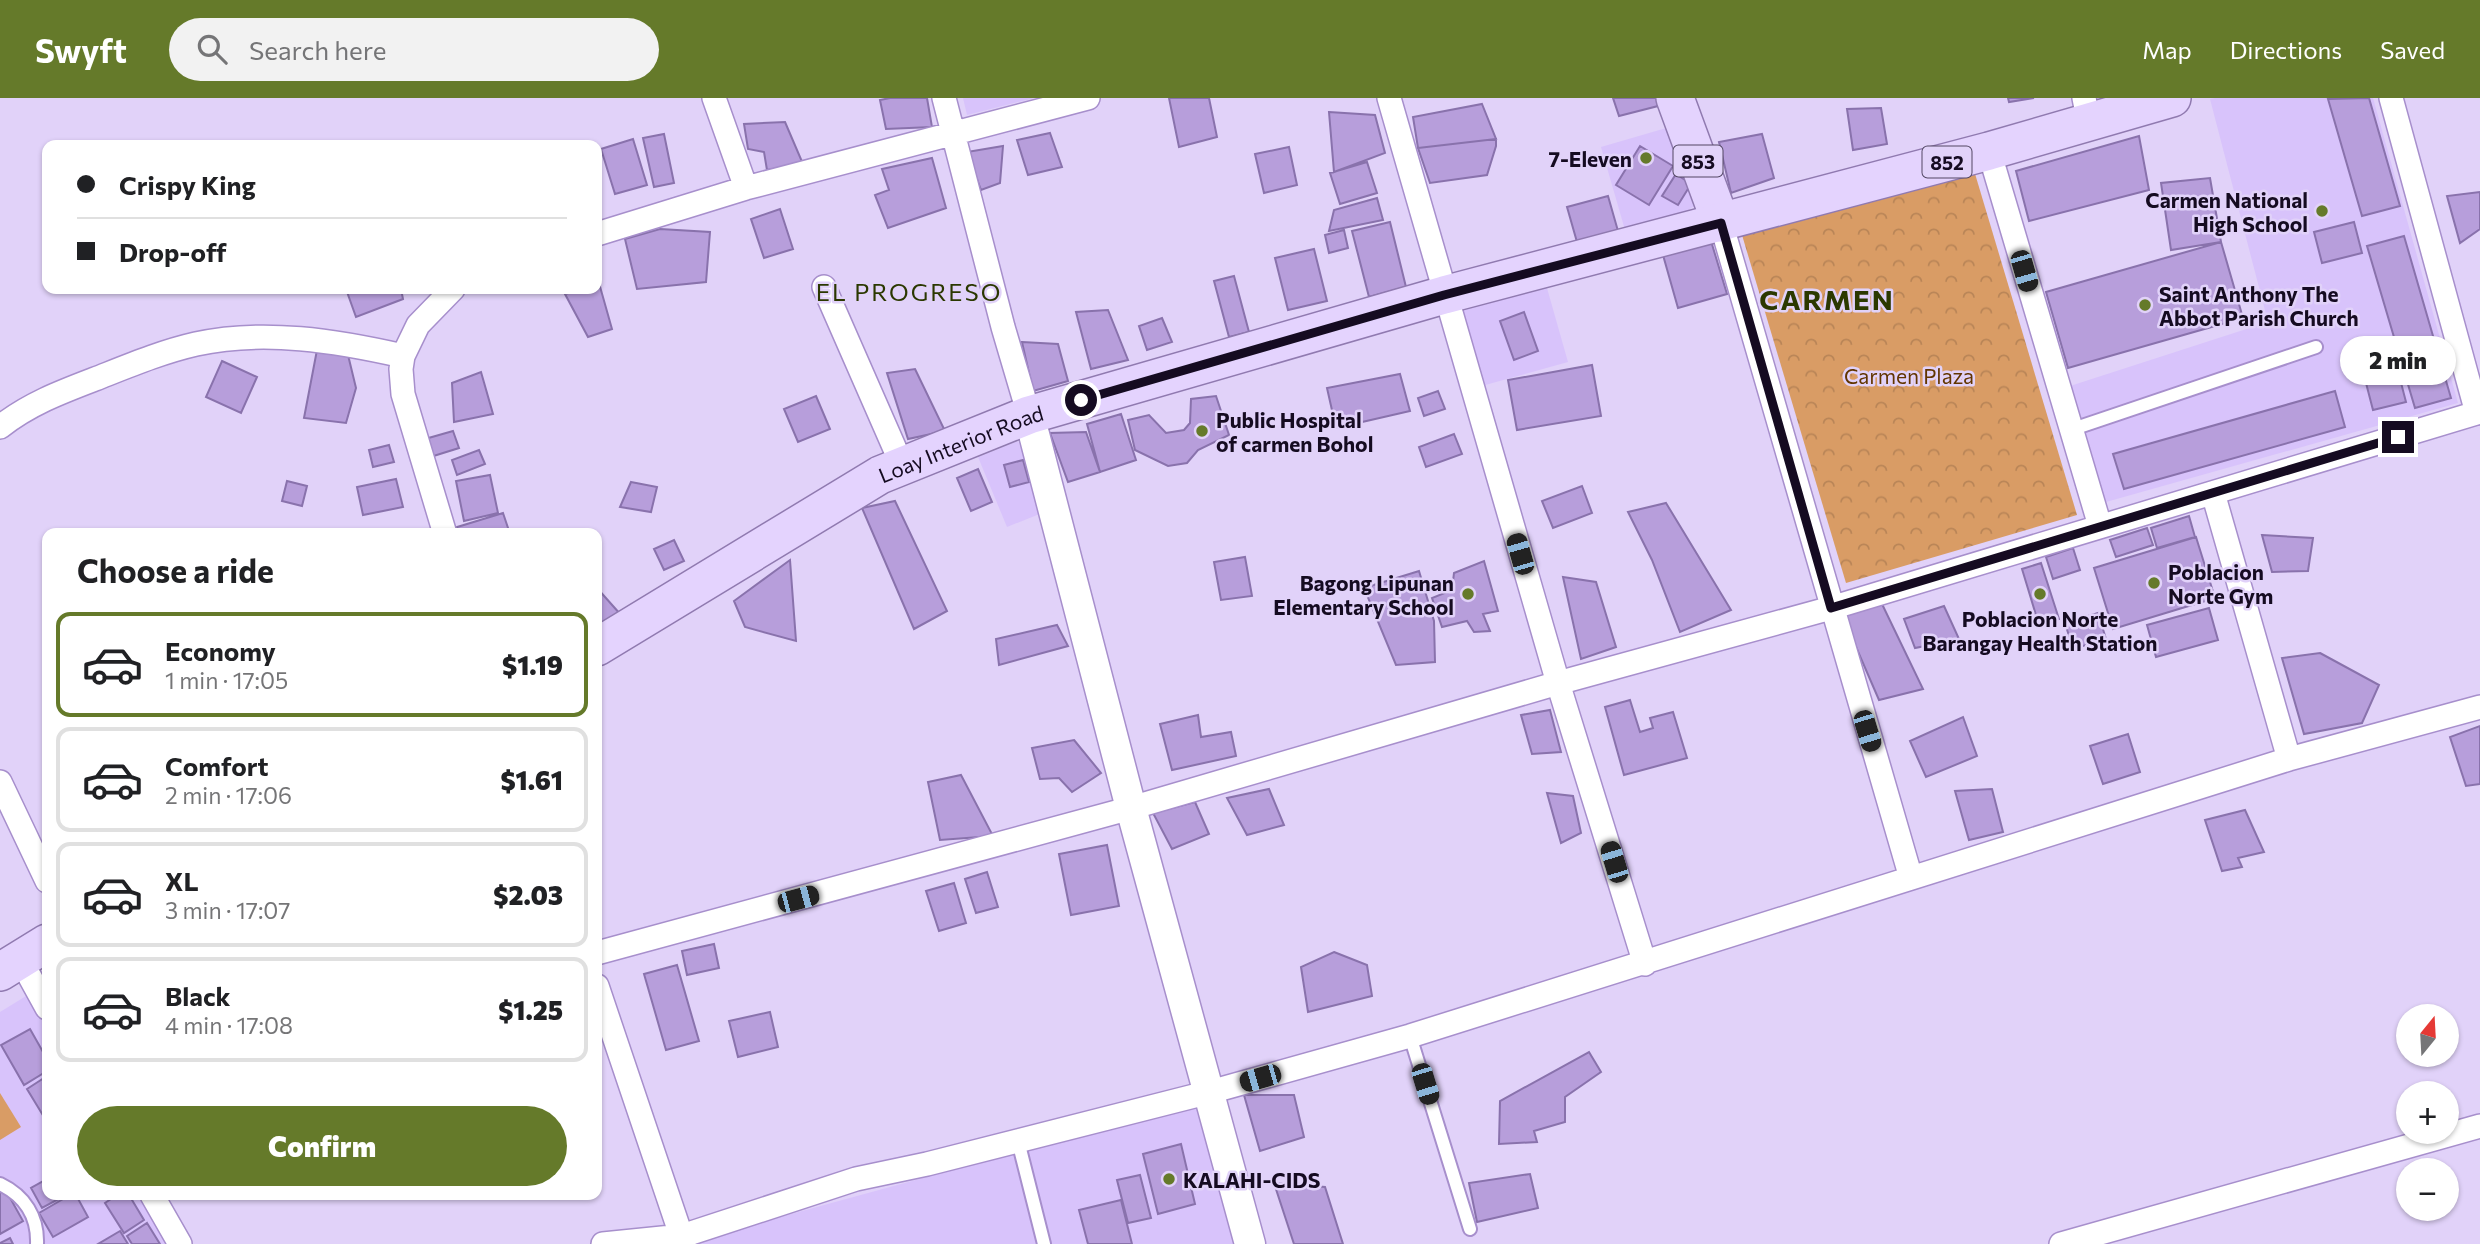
<!DOCTYPE html>
<meta charset="utf-8">
<style>
body{margin:0;font-family:Commissioner,sans-serif;background:#f2f2f2;color:#202124;height:100vh;display:flex;flex-direction:column;font-size:26px;white-space:nowrap}
*{box-sizing:border-box;margin:0}
p{font-size:23px;color:#757577}
.icon{flex:none;width:38px;height:38px;fill:none;stroke:currentColor;stroke-width:2;stroke-linecap:round;stroke-linejoin:round}
.map{position:relative;flex:1;overflow:hidden}
.details{position:absolute;left:42px;top:430px;width:560px;height:672px;display:flex;flex-direction:column;background:#fff;border-radius:14px;box-shadow:0 2px 5px #0004}
.details>*{flex:none}
.hud{position:absolute;left:42px;top:42px;width:560px;height:154px;border-radius:14px;box-shadow:0 2px 5px #0004;display:grid;align-content:center;height:154px;padding:0 35px;background:#fff}
.needle{width:46px;rotate:18deg}
.controls{position:absolute;left:2396px;top:906px;display:grid;gap:14px}
.controls a{display:grid;place-items:center;width:63px;height:63px;border-radius:50%;background:#fff;box-shadow:0 2px 5px #0004;font-size:35px}
.end{position:absolute;width:32px;height:32px;margin:-16px;border:9px solid #150b21;background:#fff;box-shadow:0 0 0 4px #fff}
.from{border-radius:50%}
.bubble{position:absolute;height:49px;border-radius:24px;background:#fff;box-shadow:0 2px 5px #0004;font-size:23px;font-weight:800;line-height:49px;text-align:center}
.car{position:absolute;width:21px;height:42px;margin:-21px -10px;border-radius:9px;box-shadow:0 0 5px 2px #0007;background:linear-gradient(#222 24%,#8ab4d8 0 40%,#222 0 76%,#8ab4d8 0 86%,#222 0)}
.hud b{display:flex;align-items:center;gap:24px;height:66px;font-size:26px}
.hud b+b{border-top:2px solid #e0e0e0}
.hud i{width:18px;height:18px;background:#202124}
ul{padding:0;list-style:none}
li{display:flex;align-items:center;gap:21px;height:105px;margin:0 14px 10px;padding:0 21px;border:4px solid #e0e0e0;border-radius:14px}
li div{flex:1}
li b{display:block;font-size:26px}
li em{font-style:normal;font-weight:800}
li.selected{border-color:#657a2a}
li>.icon{width:63px;height:63px;stroke-width:1.5}
h2{padding:0 35px;font-size:32px;line-height:84px}
.primary-button{display:flex;gap:14px;margin-top:auto;padding:14px 35px}
.primary-button a{flex:1;height:80px;border-radius:42px;background:#657a2a;color:#fff;font-size:28px;font-weight:800;line-height:80px;text-align:center}
header{display:flex;align-items:center;gap:42px;box-sizing:border-box;height:98px;padding:0 35px;background:#657a2a;color:#fff}
header strong{font-size:33px}
nav{display:flex;gap:38px;margin-inline-start:auto;font-size:24px}
.search{width:490px;height:63px;background:#f2f2f2;display:flex;align-items:center;gap:18px;box-sizing:border-box;padding:0 24px;border-radius:38px;color:#757577;font-size:26px}
.map>svg:first-child{display:block}
.built{fill:#d8c3fb}
.park{fill:url(#park-crowns)}
.pitch{fill:#d99c65}
.building{fill:#b79edb;stroke:#8972ac;stroke-width:2}
.lines{fill:none;stroke-linecap:round;stroke-linejoin:round}
.service-casing{stroke:#a78fcc;stroke-width:16}
.minor-casing{stroke:#a78fcc;stroke-width:26}
.tertiary-casing{stroke:#a78fcc;stroke-width:33}
.primary-casing{stroke:#907ab0;stroke-width:40}
.service{stroke:#fff;stroke-width:12}
.minor{stroke:#fff;stroke-width:23}
.tertiary{stroke:#fff;stroke-width:30}
.primary{stroke:#e4d3fe;stroke-width:37}
.route{stroke:#150b21;stroke-width:9}
.poi-dot{fill:#657a2a;stroke:#e1d2f9;stroke-width:2.5}
.labels{text-anchor:middle;dominant-baseline:central;stroke-width:5;stroke-linejoin:round;paint-order:stroke}
.shield{fill:#e1d2f9;stroke:#524762;stroke-width:2}
.shield-label{font-size:19px;font-weight:bold;fill:#150b21}
.poi-label{font-size:21px;font-weight:bold;fill:#150b21;stroke:#e1d2f9;text-anchor:start}
.park-label{font-size:21px;fill:#623500;stroke:#e1d2f9}
.street-label{font-size:21px;fill:#150b21;stroke:#e1d2f9}
.quarter-label{font-size:24px;letter-spacing:2px;fill:#2b3800;stroke:#e1d2f9}
.district-label{font-size:28px;font-weight:bold;letter-spacing:2px;fill:#2b3800;stroke:#e1d2f9}
</style>
<header>
<strong>Swyft</strong>
<div class="search"><svg class="icon" aria-label="search" viewBox="0 0 24 24"><circle cx="10" cy="10" r="6"/><path d="M15 15l6 6"/></svg>Search here</div>
<nav><a>Map</a><a>Directions</a><a>Saved</a></nav>
</header>
<div class="map">
<svg width="2480" height="1146" viewBox="0 0 2480 1146">
<defs>
<pattern id="park-crowns" width="20" height="18" patternUnits="userSpaceOnUse" patternTransform="scale(1.75)"><rect width="20" height="18" fill="#d99c65"/><path d="M2 6a3 3 0 1 1 6 0M12 15a3 3 0 1 1 6 0" fill="none" stroke="#b98557"/></pattern>
</defs>
<rect width="100%" height="100%" fill="#e1d2f9"/>
<path class="built" d="M963,0H1034L967,17Z
M2215,0H2373L2458,305L2106,404L2067,289L2268,224L2210,1Z
M1680,26L1697,106L1687,113L1625,132L1601,49Z
M1545,183L1568,264L1478,289L1455,208Z
M1018,343L1047,413L1007,429L978,359Z
M31,895L47,923V1097H149L178,1146H0V914Z
M1201,1004L1238,1146H697L696,1142Z"/>
<path class="park" d="M1973,69L2077,417L1846,485L1742,137Z"/>
<path class="pitch" d="M0,995L21,1029L0,1042Z"/>
<path class="building" d="M890,0H927L932,29L886,31L880,2Z
M1169,0H1209L1217,39L1179,49Z
M1613,0H1659L1662,7L1619,18Z
M2008,0H2034L2009,4Z
M2369,0L2400,108L2362,118L2328,1Z
M1482,6L1496,41L1418,50L1413,19Z
M1881,10L1887,46L1853,52L1847,11Z
M1329,14L1375,17L1385,55L1334,74Z
M785,24L803,66L767,72L764,54L748,51L744,26Z
M1050,35L1062,69L1028,77L1017,42Z
M664,36L674,85L654,89L643,40Z
M1762,36L1774,80L1731,95L1719,44Z
M2139,38L2149,92L2029,123L2016,73Z
M633,41L647,87L615,96L601,51Z
M1496,41V48L1487,77L1430,85L1418,50Z
M1003,48L1000,85L981,92L967,54Z
M1640,48L1673,68L1649,107L1616,87Z
M1289,49L1297,87L1264,95L1255,56Z
M932,60L946,110L888,130L875,97L889,92L882,71Z
M1367,64L1377,95L1340,106L1330,75Z
M1676,76L1691,86L1678,107L1662,98Z
M2210,80L2221,144L2171,152L2161,85Z
M2480,94V131L2460,145L2447,98Z
M1608,98L1618,133L1577,144L1567,109Z
M1377,100L1383,122L1329,133L1334,112Z
M780,111L793,151L764,160L751,121Z
M1390,124L1406,189L1369,199L1352,133Z
M2354,124L2362,155L2322,165L2314,134Z
M660,131L710,134L706,184L637,191L625,141Z
M1344,132L1348,150L1329,155L1325,137Z
M2404,138L2451,300L2415,310L2367,148Z
M1711,143L1727,196L1678,210L1661,150Z
M2221,144L2243,220L2068,270L2046,194Z
M1314,151L1327,203L1288,212L1275,160Z
M1234,178L1249,234L1229,239L1214,183Z
M599,185L612,231L588,239L565,196L582,191H597V186Z
M346,191H401L403,201L356,219Z
M1108,212L1128,262L1091,271L1076,214Z
M1524,214L1538,253L1514,262L1500,223Z
M1162,220L1172,244L1147,252L1139,228Z
M1022,244L1058,246L1068,283L1033,293Z
M317,252L348,257L356,290L346,325L304,320Z
M222,263L257,279L241,315L206,299Z
M1592,267L1601,318L1517,332L1508,282Z
M915,271L945,333L908,341L887,275Z
M481,274L493,316L454,324L452,285Z
M1400,276L1410,313L1336,330L1327,290Z
M2399,277L2406,304L2373,312L2366,285Z
M1438,293L1445,311L1424,318L1418,300Z
M2335,293L2345,329L2124,391L2113,356Z
M816,298L830,331L798,344L784,311Z
M1216,298L1229,337L1198,352L1187,365L1168,368L1135,352L1128,322L1149,317L1166,335L1184,332L1190,325L1191,301Z
M1121,316L1136,362L1100,374L1087,326Z
M453,333L459,350L424,361L418,343Z
M1086,334L1100,374L1068,384L1050,335Z
M1454,336L1462,356L1426,369L1419,349Z
M389,347L394,364L373,369L369,352Z
M479,352L485,366L457,377L452,362Z
M1023,362L1029,384L1010,389L1004,367Z
M978,371L992,404L971,413L957,380Z
M490,377L498,415L464,423L456,383Z
M396,381L403,409L363,417L357,389Z
M287,383L307,388L302,408L282,403Z
M631,384L657,389L651,414L620,409Z
M1582,388L1592,415L1553,430L1542,403Z
M895,403L947,513L914,531L862,410Z
M1666,405L1731,512L1680,534L1652,462L1628,414Z
M503,415L510,436H456L454,430Z
M2189,418L2195,439L2157,450L2151,430Z
M2147,430L2153,447L2116,459L2110,442Z
M2262,437L2313,440L2308,473L2272,474Z
M2196,439L2215,500L2113,531L2094,470Z
M674,442L684,463L664,472L654,451Z
M2073,450L2080,472L2053,481L2046,459Z
M1245,459L1252,498L1221,502L1214,464Z
M790,462L796,543L745,529L734,503Z
M1484,463L1498,513L1483,516L1490,533L1474,534L1467,523L1442,529L1432,500L1452,492L1454,475Z
M2041,465L2059,521L2039,527L2022,471Z
M1419,473L1434,523L1435,564L1396,567L1364,490Z
M1563,479L1596,484L1616,549L1581,561Z
M597,490L621,517L597,528Z
M1882,506L1923,591L1879,602L1840,512Z
M1944,508L1959,541L1915,550L1904,521Z
M2209,510L2218,542L2156,559L2147,527Z
M2098,515L2106,541L2073,551L2065,525Z
M1057,527L1068,548L999,567L996,541Z
M2320,555L2379,587L2362,625L2304,636L2282,560Z
M1630,602L1640,634L1653,630L1650,620L1673,614L1687,660L1624,677L1605,609Z
M1550,612L1561,654L1532,656L1521,617Z
M1198,617L1201,639L1231,634L1236,658L1172,672L1160,626Z
M1963,619L1977,658L1926,679L1910,643Z
M2480,628V686L2466,688L2450,639Z
M2128,636L2140,674L2103,686L2090,648Z
M1074,642L1101,675L1072,694L1059,680L1040,681L1032,650Z
M961,677L993,738L940,742L928,684Z
M1269,691L1284,727L1247,737L1227,700Z
M1992,691L2003,734L1969,742L1955,693Z
M1547,695L1573,698L1581,735L1561,745Z
M1195,704L1209,736L1172,751L1153,715Z
M2245,712L2264,754L2238,760L2242,769L2222,773L2205,722Z
M1107,747L1119,808L1071,817L1059,756Z
M987,774L998,809L976,815L965,781Z
M954,785L966,825L939,833L926,793Z
M714,846L719,870L687,877L682,853Z
M1334,854L1367,867L1372,898L1308,914L1301,869Z
M677,867L699,943L666,952L644,876Z
M770,914L778,949L738,959L729,923Z
M30,931L47,961V973L24,987L1,947Z
M1589,954L1601,974L1565,999V1024L1534,1033L1537,1044L1499,1046L1500,1003Z
M47,978V1024L27,991Z
M1244,997H1294L1304,1039L1260,1053Z
M1181,1046L1195,1106L1158,1116L1143,1056Z
M1530,1076L1538,1110L1477,1124L1469,1085Z
M1140,1077L1151,1120L1128,1125L1117,1082Z
M47,1081V1097H66L42,1110L31,1090Z
M1274,1085L1325,1089L1343,1146H1294Z
M4,1089L23,1123L0,1136V1091Z
M70,1097H76L88,1119L53,1139L39,1115Z
M117,1097H129L144,1122L124,1135L105,1105Z
M1121,1102L1132,1146H1088L1079,1112Z
M147,1125L160,1146H132L127,1138Z
M120,1133L128,1146H98Z
M10,1140L13,1146H0V1145Z"/>
<g class="lines">
<g class="service-casing">
<path id="service" d="M2070,332L2316,249
M1410,938L1470,1131
M1018,1043L1044,1146
M0,1086C25,1098 38,1119 37,1146"/>
</g>
<g class="minor-casing">
<path id="minor" d="M714,0L746,90
M944,0L1003,229L1029,317
M1389,0L1558,585L1645,866
M2084,0L2089,25
M2391,0L2477,315
M1989,53L2100,428
M1721,125L1911,780
M597,136L746,90L1088,0
M824,189L902,367
M0,329C29,306 61,294 95,281C128,268 161,254 196,246C264,231 337,243 403,258
M2213,395L2289,661
M445,436L403,296L401,271L403,258L418,227L453,191
M0,684L47,783
M597,855L1131,710L1558,585L1831,510L2480,314
M20,861L47,910
M597,888L684,1146
M152,1097L180,1146
M603,1146L682,1138L856,1081L927,1066L1210,994L1410,938L2289,661L2480,609
M2061,1146L2480,1028"/>
</g>
<g class="tertiary-casing">
<path id="tertiary" d="M1029,317L1131,710L1250,1146"/>
</g>
<g class="primary-casing">
<g id="primary">
<path d="M1675,0L1721,125"/>
<path id="s1" d="M597,549L880,377L1029,317L1444,197L1989,53L2172,0"/>
<path d="M0,874L47,845"/>
</g>
</g>
<use href="#service" class="service"/>
<use href="#minor" class="minor"/>
<use href="#tertiary" class="tertiary"/>
<use href="#primary" class="primary"/>
</g>
<g class="lines">
<path class="route" d="M1081,302L1444,197L1721,125L1831,510L2398,339"/>
</g>
<g class="poi-dot">
<circle cx="1646" cy="60" r="7"/>
<circle cx="2322" cy="113" r="7"/>
<circle cx="2145" cy="207" r="7"/>
<circle cx="1202" cy="333" r="7"/>
<circle cx="2154" cy="485" r="7"/>
<circle cx="1468" cy="496" r="7"/>
<circle cx="2040" cy="496" r="7"/>
<circle cx="1169" cy="1081" r="7"/>
</g>
<g class="labels">
<g class="shield">
<rect x="1673.5" y="47.5" width="49" height="31" rx="5"/>
<rect x="1922.5" y="48.5" width="49" height="31" rx="5"/>
</g>
<g class="shield-label">
<text x="1698" y="63">853</text>
<text x="1947" y="64">852</text>
</g>
<g class="poi-label">
<text x="1632" y="60" text-anchor="end">7-Eleven</text>
<text x="2308" y="101" text-anchor="end">Carmen National<tspan x="2308" dy="24">High School</tspan></text>
<text x="2159" y="195">Saint Anthony The<tspan x="2159" dy="24">Abbot Parish Church</tspan></text>
<text x="1216" y="321">Public Hospital<tspan x="1216" dy="24">of carmen Bohol</tspan></text>
<text x="2168" y="473">Poblacion<tspan x="2168" dy="24">Norte Gym</tspan></text>
<text x="1454" y="484" text-anchor="end">Bagong Lipunan<tspan x="1454" dy="24">Elementary School</tspan></text>
<text x="2040" y="520" text-anchor="middle">Poblacion Norte<tspan x="2040" dy="24">Barangay Health Station</tspan></text>
<text x="1183" y="1081">KALAHI-CIDS</text>
</g>
<g class="park-label">
<text x="1909" y="277">Carmen Plaza</text>
</g>
<g class="street-label">
<text stroke="none"><textPath href="#s1" startOffset="418">Loay Interior Road</textPath></text>
</g>
<g class="quarter-label">
<text x="909" y="193">EL PROGRESO</text>
</g>
<g class="district-label">
<text x="1827" y="201">CARMEN</text>
</g>
</g>
</svg>
<div class="controls">
<a><svg class="needle" viewBox="-14 -14 28 28"><path d="M0-13l5 13h-10z" fill="#e53935"/><path d="M0 13l5-13h-10z" fill="#757577"/></svg></a>
<a>+</a>
<a>−</a>
</div>
<i class="end from" style="left:1081px;top:302px"></i>
<i class="end" style="left:2398px;top:339px"></i>
<div class="bubble" style="left:2340px;top:238px;width:116px">2 min</div>
<i class="car" style="left:2024px;top:173px;rotate:164deg"></i>
<i class="car" style="left:1520px;top:456px;rotate:344deg"></i>
<i class="car" style="left:1867px;top:633px;rotate:163deg"></i>
<i class="car" style="left:1614px;top:764px;rotate:343deg"></i>
<i class="car" style="left:798px;top:801px;rotate:75deg"></i>
<i class="car" style="left:1260px;top:980px;rotate:254deg"></i>
<i class="car" style="left:1425px;top:986px;rotate:163deg"></i>
<div class="hud">
<b><i class="from"></i>Crispy King</b>
<b><i></i>Drop-off</b>
</div>
<section class="details">
<h2>Choose a ride</h2>
<ul>
<li class="selected"><svg class="icon" aria-label="car" viewBox="0 0 24 24"><path d="M5 17H2v-5l4-1 3-4h7l3 4 3 1v5h-3M9 17h6M6 11h13"/><circle cx="7" cy="17" r="2"/><circle cx="17" cy="17" r="2"/></svg><div><b>Economy</b><p>1 min · 17:05</p></div><em>$1.19</em></li>
<li><svg class="icon" aria-label="car" viewBox="0 0 24 24"><path d="M5 17H2v-5l4-1 3-4h7l3 4 3 1v5h-3M9 17h6M6 11h13"/><circle cx="7" cy="17" r="2"/><circle cx="17" cy="17" r="2"/></svg><div><b>Comfort</b><p>2 min · 17:06</p></div><em>$1.61</em></li>
<li><svg class="icon" aria-label="car" viewBox="0 0 24 24"><path d="M5 17H2v-5l4-1 3-4h7l3 4 3 1v5h-3M9 17h6M6 11h13"/><circle cx="7" cy="17" r="2"/><circle cx="17" cy="17" r="2"/></svg><div><b>XL</b><p>3 min · 17:07</p></div><em>$2.03</em></li>
<li><svg class="icon" aria-label="car" viewBox="0 0 24 24"><path d="M5 17H2v-5l4-1 3-4h7l3 4 3 1v5h-3M9 17h6M6 11h13"/><circle cx="7" cy="17" r="2"/><circle cx="17" cy="17" r="2"/></svg><div><b>Black</b><p>4 min · 17:08</p></div><em>$1.25</em></li>
</ul>
<div class="primary-button"><a>Confirm</a></div>
</section>
</div>
